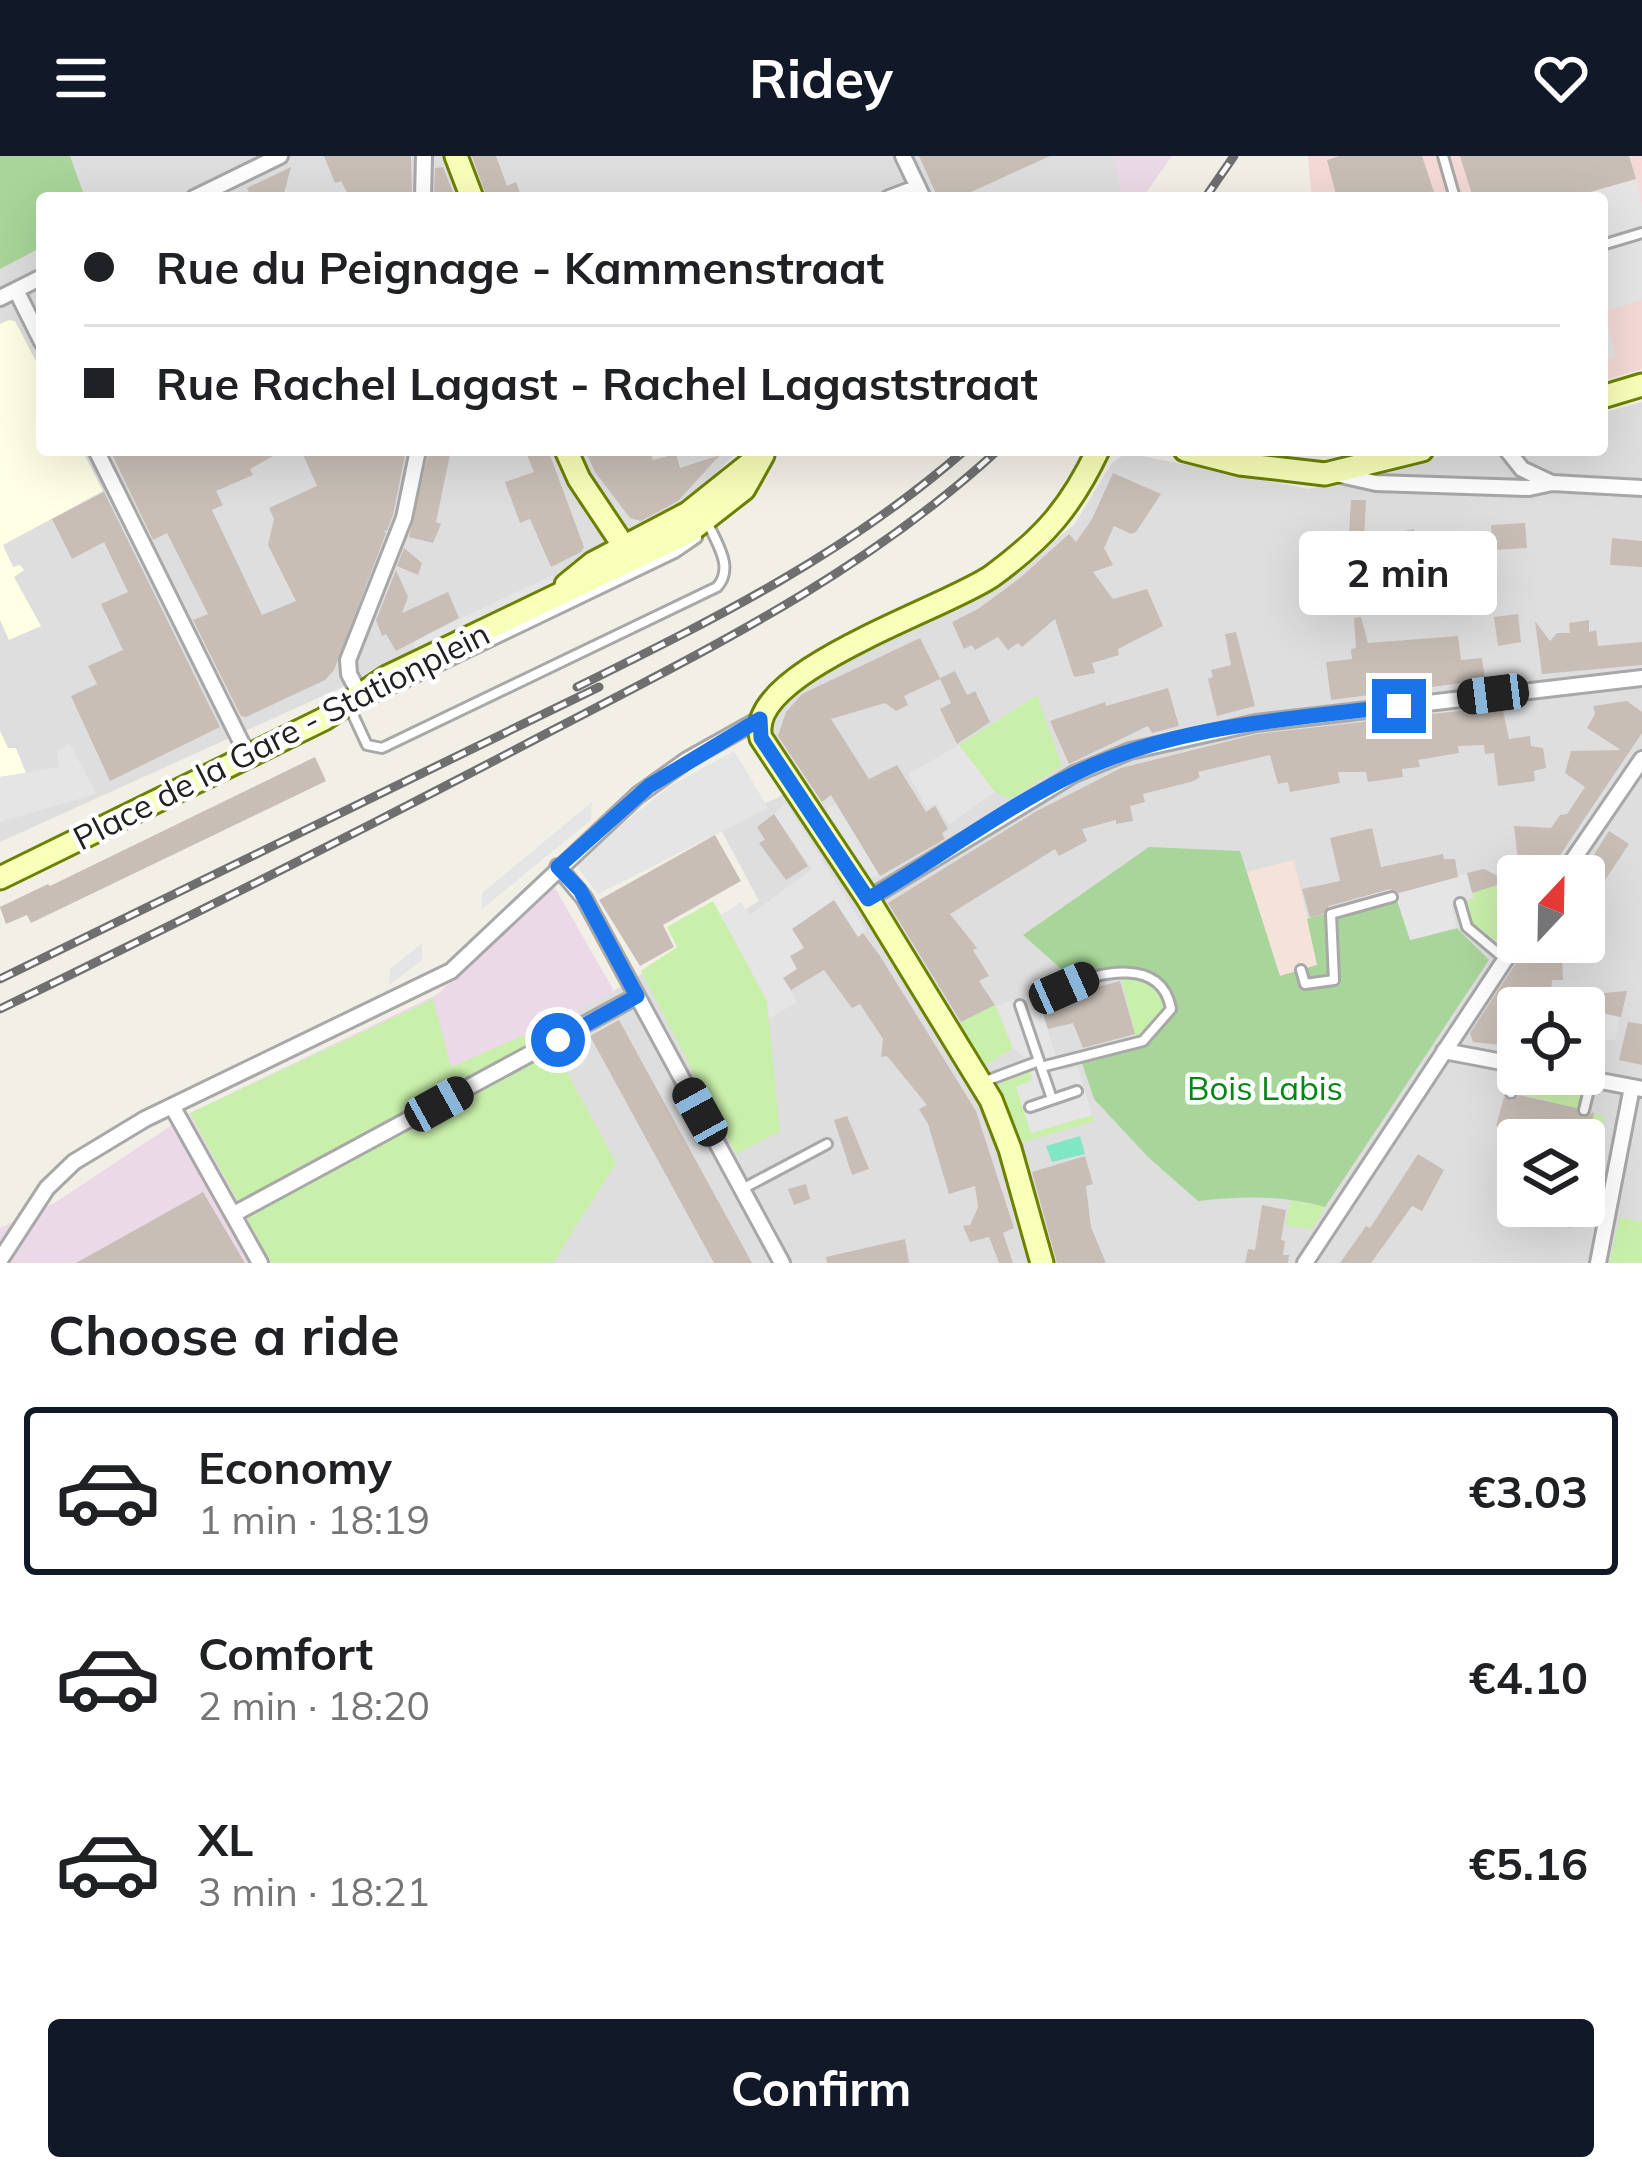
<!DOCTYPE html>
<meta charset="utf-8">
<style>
body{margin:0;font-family:Mulish,sans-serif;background:#f6f6f6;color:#202124;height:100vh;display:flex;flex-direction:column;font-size:45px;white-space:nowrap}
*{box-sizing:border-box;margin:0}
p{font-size:39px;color:#757577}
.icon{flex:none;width:66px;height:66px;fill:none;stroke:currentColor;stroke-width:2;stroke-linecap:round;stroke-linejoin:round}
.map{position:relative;height:1107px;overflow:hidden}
.drawer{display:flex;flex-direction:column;background:#fff;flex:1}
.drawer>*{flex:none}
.banner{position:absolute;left:36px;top:36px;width:1572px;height:264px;border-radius:12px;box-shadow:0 12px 48px #0002;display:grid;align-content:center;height:264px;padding:0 48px;background:#fff}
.needle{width:78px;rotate:22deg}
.tools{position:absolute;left:1497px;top:699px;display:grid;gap:24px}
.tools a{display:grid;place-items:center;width:108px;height:108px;border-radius:12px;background:#fff;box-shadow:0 12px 48px #0002;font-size:60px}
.end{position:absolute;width:54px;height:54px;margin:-27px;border:15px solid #1a73e8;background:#fff;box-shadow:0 0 0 6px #fff}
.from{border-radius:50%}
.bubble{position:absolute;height:84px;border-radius:12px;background:#fff;box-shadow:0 12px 48px #0002;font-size:39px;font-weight:700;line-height:84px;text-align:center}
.car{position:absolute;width:36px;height:72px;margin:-36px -18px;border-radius:15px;box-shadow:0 0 9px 3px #0007;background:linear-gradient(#222 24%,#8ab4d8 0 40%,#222 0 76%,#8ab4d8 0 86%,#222 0)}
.banner b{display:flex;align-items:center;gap:42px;height:114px;font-size:45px}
.banner b+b{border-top:3px solid #e0e0e0}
.banner i{width:30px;height:30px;background:#202124}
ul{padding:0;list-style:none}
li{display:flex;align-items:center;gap:36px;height:168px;margin:0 24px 18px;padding:0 24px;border:6px solid transparent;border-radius:12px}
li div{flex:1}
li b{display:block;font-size:45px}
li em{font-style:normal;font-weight:700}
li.selected{border-color:#111827}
li>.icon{width:108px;height:108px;stroke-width:1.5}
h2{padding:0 48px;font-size:54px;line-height:144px}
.action{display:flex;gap:24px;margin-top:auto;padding:24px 48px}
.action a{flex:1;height:138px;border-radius:12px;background:#111827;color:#fff;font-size:48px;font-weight:700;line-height:138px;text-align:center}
header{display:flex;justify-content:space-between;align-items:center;height:156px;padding:0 48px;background:#111827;color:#fff;font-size:54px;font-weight:700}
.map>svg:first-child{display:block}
.residential{fill:#dfdede;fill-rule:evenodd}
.commercial{fill:#f4d9d6}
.industrial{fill:#ecd9e7}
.education{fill:#feffe4}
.military{fill:#f5e3da}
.grass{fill:#c9f0aa}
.forest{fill:#a8d599}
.pitch{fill:#80e7c4}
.parking{fill:#e5e5e5}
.building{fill:#c8beb6}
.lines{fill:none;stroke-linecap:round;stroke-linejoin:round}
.lane-casing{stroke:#a8a8a8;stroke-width:14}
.street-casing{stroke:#a8a8a8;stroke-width:20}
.secondary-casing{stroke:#6d8100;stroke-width:27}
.lane{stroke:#fff;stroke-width:8}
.street{stroke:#fff;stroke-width:14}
.secondary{stroke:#f8ffb9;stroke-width:21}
.rail-casing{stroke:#6f6f6f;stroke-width:9}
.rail{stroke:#fff;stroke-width:4.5;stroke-dasharray:14;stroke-linecap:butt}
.route{stroke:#1a73e8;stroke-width:15}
.labels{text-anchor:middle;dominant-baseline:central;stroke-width:9;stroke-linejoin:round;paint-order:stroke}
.street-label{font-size:33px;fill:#212121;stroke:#fff}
.park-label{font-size:33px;fill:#038714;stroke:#fff}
</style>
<header><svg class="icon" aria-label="menu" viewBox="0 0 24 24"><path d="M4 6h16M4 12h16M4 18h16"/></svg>Ridey<svg class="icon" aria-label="heart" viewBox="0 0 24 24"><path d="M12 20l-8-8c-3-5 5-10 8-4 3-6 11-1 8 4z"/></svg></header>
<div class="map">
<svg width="1642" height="1107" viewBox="0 0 1642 1107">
<rect width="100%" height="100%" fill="#f2efe7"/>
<path class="residential" d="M0,0H1115L1123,42H42V294H739L683,351L557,428L373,517L0,686Z
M1642,246V1107H553L615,1007L543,871L614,835L759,745L718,668L777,642L800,626L771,572L778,557L811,521L982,441L1074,369L1112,307L1126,297L1309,333L1465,294H1602V257ZM1518,720H1584V786H1518ZM1518,852H1584V918H1518ZM1518,984H1584V1050H1518Z"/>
<path class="commercial" d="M1308,0H1642V213L1602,225V42H1312Z"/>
<path class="industrial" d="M1115,0H1172L1142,42H1123Z
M551,725L614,835L544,871L616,1007L553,1107H0V1072L56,1046L190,957L438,838Z"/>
<path class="education" d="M9,164L15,165L42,217V294H82L103,335L3,389L13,411L20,409L24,414L14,421L41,470L9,484L0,464V168Z
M0,575L8,592H16L26,617L0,621Z"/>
<path class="military" d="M1294,704L1318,809L1280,820L1247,716Z"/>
<path class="grass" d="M1037,539L1062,610L1012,642C989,640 973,607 959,589Z
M1493,730H1507L1518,737V762L1501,789L1471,766L1464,745L1474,742L1472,737Z
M713,745L767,845L780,975L736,998L641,815L677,791L667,771Z
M1120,817L1151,820L1171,853L1143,885L1135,879Z
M433,843L451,911L543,871L616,1007L553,1107H271L190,957Z
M995,849L1013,892L985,910L955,869Z
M1031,915V977L1092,959L1095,965L1023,986L998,932L1002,926Z
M1520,922L1582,934L1578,952L1604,961L1591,1026L1584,1025V984H1540L1549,944L1517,939Z
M1291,1044L1325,1051L1312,1073L1285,1069Z
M1620,1061L1642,1066V1107H1609Z"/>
<path class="forest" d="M0,0H70L85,42H42V91L0,113Z
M1149,691L1240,695L1280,820L1317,809L1307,763L1395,738L1411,784L1457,772L1489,804L1325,1051C1285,1039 1240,1040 1198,1045L1148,1001L1094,943L1080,901L1143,885L1171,853L1168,836L1138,817L1068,819L1023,779Z"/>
<path class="pitch" d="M1080,980L1085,998L1052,1006L1046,990Z"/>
<path class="parking" d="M1636,23L1642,48V143L1606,156L1615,201L1602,206V42H1569Z
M553,419L557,428L417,496L412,485Z
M70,588L96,638L0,666V621L59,611L57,595Z
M959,589L995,636L949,668L936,648L926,651L908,618Z
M734,595L768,652L598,738L578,712L582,699L672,629Z
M592,646L591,664L482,753V737Z
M786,647L866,774L858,781L804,792L791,800L797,813L784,823L797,846L769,863L767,845L721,759L741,746L750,759L812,713L774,658Z
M836,648L880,720L864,722L822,655Z
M1467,717L1474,742L1451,749L1457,772L1410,784L1395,738Z
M422,787V804L389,829L390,813Z
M1036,836L1060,914L1078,912L1092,959L1031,977L1016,931L1033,924L1028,905L1013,892L996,850Z
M1584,854L1619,861L1616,884H1601L1594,906L1584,903Z"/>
<path class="building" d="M324,0H411L412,42H350L341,25L335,27Z
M472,0H496L507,30L516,26L522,42H487Z
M919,0H1050L958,42H938Z
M1339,0H1422L1436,42H1337L1327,4Z
M1460,0H1629L1636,23L1569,42H1473Z
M291,11L284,37L276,42H252L247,32Z
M443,11L455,42H434L435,12Z
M110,294H284L250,313L253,319L216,335L223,349L212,354L262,459L296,445L268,389L274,363L269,352L317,330L301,294H340L343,300L361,294H406L393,359L387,375L383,374L386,377L334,514L325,524L246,561L241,560L193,464L208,458L167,377L153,384Z
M429,294H451L436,366L441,368L433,387L409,381Z
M525,294H548L584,391L581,396L551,411L530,363L520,367L505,326L534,316Z
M585,294H649L653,304L676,298L680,312L720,299L678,345L641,365L630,362L595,316Z
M1113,317L1161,338L1136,376L1131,378L1114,370L1104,392L1113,409L1093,416L1113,443L1147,433L1163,470L1118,493L1119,499L1092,507L1095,517L1074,521L1055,463L1022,491L1018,487L1008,494L998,481L975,494L972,489L964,493L952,466L978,453L1020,422L1069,378L1076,386L1092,363Z
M104,336L220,571L110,625L71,540L97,528L88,510L123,494L101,448L128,436L104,386L72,403L52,363Z
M1351,344H1366L1364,383L1414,373L1417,405L1447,406L1451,438L1355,443L1352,429L1358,428L1349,376Z
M1525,367L1527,392L1493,394L1491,369Z
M1612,382L1642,385V411L1610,409Z
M404,392L422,407L418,419L397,410Z
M396,414L408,441L402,457L448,436L459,462L396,495L386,478L382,480L376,464Z
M1518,458L1521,486L1498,490L1494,461Z
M1361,461L1368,487L1458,480L1461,504L1482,502L1485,524L1331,544L1326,506L1352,503L1351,493L1356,492L1354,462Z
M1589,464V476L1596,474L1598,490L1642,486V509L1542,518L1535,465L1550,485L1557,477H1570L1569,467Z
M1236,476L1255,550L1217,560L1208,523L1213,521L1211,514L1231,509L1225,478Z
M920,482L940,522L955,515L967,539L975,535L990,566L957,588L940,553L951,547L940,523L904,540L908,549L896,555L885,547L831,563L869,623L897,609L926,656L935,650L948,673L942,677L945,683L880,720L831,639L822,646L778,580L786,556L802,538Z
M1168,532L1179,570L1152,577L1148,570L1069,608L1050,565L1105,546L1106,550Z
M1627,545L1642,556V577L1546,720H1518V737L1504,727L1472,737L1467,717L1484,713L1502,722L1518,703L1514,670L1551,672L1560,659L1567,658L1585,631L1565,617L1571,595L1621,594L1587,572L1595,558L1593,550Z
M1502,550L1509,583L1530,580L1531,590L1543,592L1546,612L1534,615L1535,625L1498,630L1494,597L1485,598L1484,589L1458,590L1459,597L1418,604L1420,611L1402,613L1403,621L1368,626L1366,616H1338L1340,627L1290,636L1288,626L1278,628L1270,599L1198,616L1200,621L1194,625L1143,638L1145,646L1130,650L1133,665L1116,668V664L1082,673L1087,685L1059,700L1055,693L950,758L977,792L973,794L989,820L979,825L995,849L961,866L888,747L1035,656L1121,612L1257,578Z
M315,601L326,625L31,767L27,759L6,768L0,751L48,728L50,730Z
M774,658L808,710L786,724L759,687L765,684L757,671Z
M1372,672L1381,711L1443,698L1444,703H1455L1458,721L1399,737L1390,733L1329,750L1323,758L1310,762L1302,733L1340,725L1330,682Z
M1609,675L1629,688L1584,756V714Z
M715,679L741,725L663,769L674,791L640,810L599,744Z
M834,744L858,781L863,777L880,800L976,955L1014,1072L1003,1077L1013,1107H999L989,1081L970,1086L963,1070L970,1069L978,1051L975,1030L949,1038L928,968L919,953L927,949L887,900L881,901L883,883L860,848L852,852L824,814L791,834L783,822L797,813L790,800L804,792L792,773Z
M1536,786H1564L1555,798L1562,802L1563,824H1552L1551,836H1545L1542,852H1518V876L1512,890L1473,886L1470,877L1518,804Z
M1120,825L1135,878L1083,892L1073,867L1048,873L1036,836L1056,830L1058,838L1064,840Z
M1627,835L1621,861L1572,851L1578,839Z
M619,864L752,1107H714L590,880Z
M1628,866L1642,868V909L1619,904Z
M1519,939L1576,952L1583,962L1594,956L1589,984L1515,968V974L1496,970L1504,941L1512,945Z
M847,960L869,1013L852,1019L834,964Z
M1418,998L1444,1014L1422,1055L1412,1050L1371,1107H1340L1366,1070L1370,1072Z
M1085,1000L1093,1028L1086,1030L1091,1071L1106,1107H1057L1032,1016Z
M806,1028L810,1043L794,1049L788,1033Z
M203,1036L245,1107H76Z
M1262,1049L1286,1054L1281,1084L1285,1085L1283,1099H1289L1288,1107H1245L1248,1093L1255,1094Z
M1545,1050H1576L1571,1072L1542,1066Z
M905,1083L909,1107H827L826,1101Z"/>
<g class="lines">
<g class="lane-casing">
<path id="lane" d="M1443,0L1455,42
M1602,89L1642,77
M362,547L675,397L697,382
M348,548L367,589L382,592L717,431C735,411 716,387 707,365
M1460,747L1467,771L1505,803
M1301,814L1305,828L1334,824L1331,758L1392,741
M1020,849L1052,943
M1041,911L1143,885L1171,853C1162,801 1100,815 1064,832
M983,926L1039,905
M1511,937L1517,911
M1030,951L1077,935
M1584,954L1591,925
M744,1032L827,988"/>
</g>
<g class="street-casing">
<path id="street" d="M903,0L923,42
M194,42L280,0
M423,42L424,0
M889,42L918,31
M16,134L42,186
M0,142L42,121
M96,294L248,600
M1507,294L1522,313L1552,327
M1336,318L1376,327L1529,332L1552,327L1642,332
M359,537L349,518L348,504L404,362L418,294
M558,711L584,742L782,1107
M1562,720L1642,603
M868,743L1074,618L1130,595L1256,567L1642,522
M1444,895L1518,909
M1564,918L1642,933
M172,950L260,1107
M234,1058L637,840
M0,1104L47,1032L74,1006L145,963L451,815L638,639L687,604L760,563
M1305,1107L1518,784
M1598,1107L1632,931"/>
</g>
<g class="secondary-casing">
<path id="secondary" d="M456,0L472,42
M1602,241L1642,229
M566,294L579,323L631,401
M1185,294L1240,308L1325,318L1422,294
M566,429L593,407L688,357L758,301
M0,722L324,563L387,521L689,376L744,333L763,299
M1042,1107L1010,993L991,944L868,743L761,582C743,516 947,452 992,420C1044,382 1071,351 1098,294"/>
</g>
<use href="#lane" class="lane"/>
<use href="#street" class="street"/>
<use href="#secondary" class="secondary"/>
<g class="rail-casing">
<path id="rail" d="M1205,42L1234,0
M577,531C715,463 849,396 965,294
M0,823L599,531
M0,853C186,763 370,670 553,574C709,493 867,415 998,294"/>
</g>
<use href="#rail" class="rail"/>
</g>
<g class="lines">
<path class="route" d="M558,884L637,840L580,734L558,711L649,630L760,563L761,582L868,743C937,703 1002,653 1074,618C1174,569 1290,563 1399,550"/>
</g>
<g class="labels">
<g class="street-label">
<text transform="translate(281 579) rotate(-27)">Place de la Gare - Stationplein</text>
</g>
<g class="park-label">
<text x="1265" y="931">Bois Labis</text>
</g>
</g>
</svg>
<div class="tools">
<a><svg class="needle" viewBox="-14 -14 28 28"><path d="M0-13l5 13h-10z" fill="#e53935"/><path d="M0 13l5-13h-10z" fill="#757577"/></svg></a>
<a><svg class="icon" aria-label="locate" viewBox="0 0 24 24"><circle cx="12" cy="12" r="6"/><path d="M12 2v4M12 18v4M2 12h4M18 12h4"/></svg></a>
<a><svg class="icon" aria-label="layers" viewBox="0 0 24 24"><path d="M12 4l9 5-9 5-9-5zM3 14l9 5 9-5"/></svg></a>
</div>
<i class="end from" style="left:558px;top:884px"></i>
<i class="end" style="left:1399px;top:550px"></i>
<div class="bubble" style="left:1299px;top:375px;width:198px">2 min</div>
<i class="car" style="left:1493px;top:538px;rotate:263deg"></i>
<i class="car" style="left:1064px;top:832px;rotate:66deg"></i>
<i class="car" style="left:439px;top:948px;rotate:61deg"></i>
<i class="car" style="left:700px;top:956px;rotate:331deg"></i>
<div class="banner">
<b><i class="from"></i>Rue du Peignage - Kammenstraat</b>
<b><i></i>Rue Rachel Lagast - Rachel Lagaststraat</b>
</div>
</div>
<section class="drawer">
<h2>Choose a ride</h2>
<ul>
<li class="selected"><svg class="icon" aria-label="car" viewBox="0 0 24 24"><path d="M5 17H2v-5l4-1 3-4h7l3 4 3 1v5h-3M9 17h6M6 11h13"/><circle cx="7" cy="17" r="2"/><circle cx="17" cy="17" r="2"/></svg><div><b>Economy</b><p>1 min · 18:19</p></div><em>€3.03</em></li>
<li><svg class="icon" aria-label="car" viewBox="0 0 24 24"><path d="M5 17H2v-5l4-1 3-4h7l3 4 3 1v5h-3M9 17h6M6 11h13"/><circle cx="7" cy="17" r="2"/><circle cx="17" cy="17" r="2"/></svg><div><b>Comfort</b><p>2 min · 18:20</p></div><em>€4.10</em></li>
<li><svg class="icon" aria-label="car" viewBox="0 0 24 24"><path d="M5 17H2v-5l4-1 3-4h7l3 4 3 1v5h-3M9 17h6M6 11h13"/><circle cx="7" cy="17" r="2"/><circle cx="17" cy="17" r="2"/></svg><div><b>XL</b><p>3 min · 18:21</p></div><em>€5.16</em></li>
</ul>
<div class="action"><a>Confirm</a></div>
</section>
